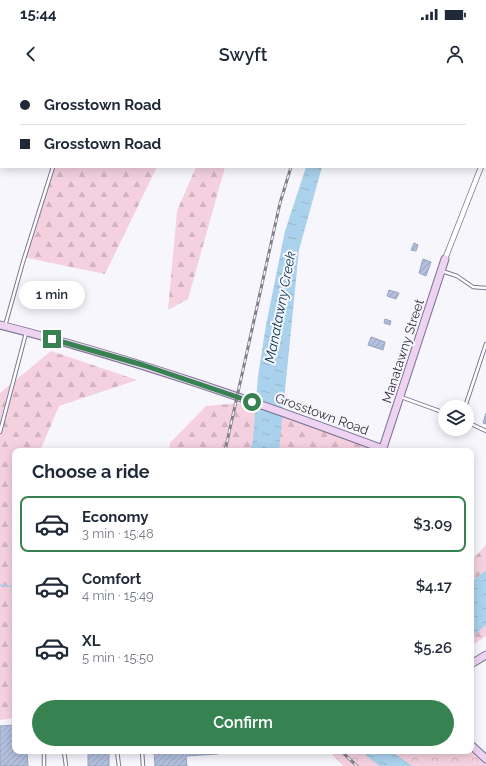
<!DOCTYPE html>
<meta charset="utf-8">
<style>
body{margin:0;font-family:Raleway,sans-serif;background:#f6f6f7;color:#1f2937;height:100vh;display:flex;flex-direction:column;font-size:15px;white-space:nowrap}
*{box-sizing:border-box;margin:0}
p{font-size:13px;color:#747a83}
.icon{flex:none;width:22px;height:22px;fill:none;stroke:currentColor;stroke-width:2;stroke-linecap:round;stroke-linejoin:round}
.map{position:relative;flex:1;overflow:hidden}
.details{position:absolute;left:12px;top:368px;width:462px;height:306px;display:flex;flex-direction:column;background:#fff;border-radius:8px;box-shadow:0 2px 10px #0003}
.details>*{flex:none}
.guide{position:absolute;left:0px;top:0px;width:486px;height:88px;box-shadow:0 2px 10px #0003;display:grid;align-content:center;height:88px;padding:0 20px;background:#fff}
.buttons{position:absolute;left:438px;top:320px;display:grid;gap:8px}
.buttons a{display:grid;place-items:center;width:36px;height:36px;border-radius:50%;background:#fff;box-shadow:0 2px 10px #0003;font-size:20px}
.end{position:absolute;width:18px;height:18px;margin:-9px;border:5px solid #368250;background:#fff;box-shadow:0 0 0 2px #fff}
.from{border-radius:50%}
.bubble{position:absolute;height:28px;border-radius:14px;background:#fff;box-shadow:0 2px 10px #0003;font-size:13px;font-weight:600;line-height:28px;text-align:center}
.guide b{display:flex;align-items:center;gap:14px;height:38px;font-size:15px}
.guide b+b{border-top:1px solid #e0e1e3}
.guide i{width:10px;height:10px;background:#1f2937}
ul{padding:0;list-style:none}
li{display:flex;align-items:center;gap:12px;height:56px;margin:0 8px 6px;padding:0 12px;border:2px solid transparent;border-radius:8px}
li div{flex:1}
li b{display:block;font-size:15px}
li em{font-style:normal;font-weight:600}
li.selected{border-color:#368250}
li>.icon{width:36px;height:36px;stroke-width:1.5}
h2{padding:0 20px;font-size:18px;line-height:48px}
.primary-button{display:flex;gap:8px;margin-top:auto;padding:8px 20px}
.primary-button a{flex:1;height:46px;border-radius:24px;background:#368250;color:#fff;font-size:16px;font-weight:600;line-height:46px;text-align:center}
.status{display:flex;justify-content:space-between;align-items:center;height:28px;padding:0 20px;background:#fff;direction:ltr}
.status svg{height:11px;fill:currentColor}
header{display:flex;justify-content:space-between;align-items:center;height:52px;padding:0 20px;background:#fff;font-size:18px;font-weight:600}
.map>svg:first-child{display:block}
.forest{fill:url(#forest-firs)}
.park{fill:url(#park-crowns)}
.water{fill:url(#water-ripples)}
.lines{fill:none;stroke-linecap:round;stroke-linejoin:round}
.stream{stroke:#aad2ec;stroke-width:1.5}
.building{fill:url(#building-hatch);stroke:#97a4c1}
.lane-casing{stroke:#7d7794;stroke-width:4.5}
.street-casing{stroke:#7d7794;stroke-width:6}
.secondary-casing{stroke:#7d7794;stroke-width:9}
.lane{stroke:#fff;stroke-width:2.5}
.street{stroke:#fff;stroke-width:4.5}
.secondary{stroke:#eed3f2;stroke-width:7}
.rail-casing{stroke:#817f89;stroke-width:3}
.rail{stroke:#f8f6fd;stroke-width:1.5;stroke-dasharray:4.5;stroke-linecap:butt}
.route{stroke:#368250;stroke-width:5}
.labels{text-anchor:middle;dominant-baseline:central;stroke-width:4;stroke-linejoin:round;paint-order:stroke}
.street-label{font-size:13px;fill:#312f3b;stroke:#f8f6fd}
.water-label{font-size:14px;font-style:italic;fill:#023751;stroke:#f8f6fd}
</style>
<div class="status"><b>15:44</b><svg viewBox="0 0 49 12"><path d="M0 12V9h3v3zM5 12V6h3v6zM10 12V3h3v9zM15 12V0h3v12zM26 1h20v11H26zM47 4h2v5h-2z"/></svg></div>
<header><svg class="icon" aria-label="back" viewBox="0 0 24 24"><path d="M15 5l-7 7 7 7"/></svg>Swyft<svg class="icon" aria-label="person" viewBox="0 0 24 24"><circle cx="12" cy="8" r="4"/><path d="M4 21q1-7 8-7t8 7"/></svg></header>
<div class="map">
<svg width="486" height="686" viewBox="0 0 486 686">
<defs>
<pattern id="forest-firs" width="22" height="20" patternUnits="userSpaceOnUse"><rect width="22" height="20" fill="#f5d1e0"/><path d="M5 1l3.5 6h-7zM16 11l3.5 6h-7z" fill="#d2b4c1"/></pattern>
<pattern id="park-crowns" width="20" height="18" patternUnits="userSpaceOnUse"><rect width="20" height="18" fill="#f5d1e0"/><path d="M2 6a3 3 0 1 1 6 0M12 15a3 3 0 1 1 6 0" fill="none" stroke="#d2b4c1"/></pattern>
<pattern id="water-ripples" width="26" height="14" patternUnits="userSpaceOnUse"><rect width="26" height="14" fill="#aad2ec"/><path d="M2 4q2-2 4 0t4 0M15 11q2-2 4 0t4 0" fill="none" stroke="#93b5cb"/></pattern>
<pattern id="building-hatch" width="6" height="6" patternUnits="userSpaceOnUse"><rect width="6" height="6" fill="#b2c0de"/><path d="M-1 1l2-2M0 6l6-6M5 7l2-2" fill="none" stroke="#9aa5bf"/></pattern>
</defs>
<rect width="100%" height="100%" fill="#f8f6fd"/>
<path class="forest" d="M47,0H212V1Z
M234,0H374L234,1Z
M52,87H157L105,194L23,177Z
M196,87H225L188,219L168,230L177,131Z
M51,271L137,300L59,326L40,371H15V638L0,640V313Z
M252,322L383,371H169L170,363L206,326Z
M486,465V556L471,566V481Z"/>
<path class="park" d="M471,667L486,681V686H343L329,671H471Z"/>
<path class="water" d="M306,87H322L299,170L279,371H250L253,360L258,296L266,245L285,151Z
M486,490V545L471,558V502Z
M361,671H391L412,686H379Z"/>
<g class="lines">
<path class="stream" d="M0,505L15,507"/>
</g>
<path class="building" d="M414,163L418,165L416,171L411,170Z
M423,179L431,182L426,196L419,193Z
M389,210L399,213L396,219L387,216Z
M385,239L391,241L390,245L384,243Z
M371,257L385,262L383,270L368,265Z
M486,333V344L483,343Z
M15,645V671H27L28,686H0V646Z
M88,671H109V686H88Z
M154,671H218V674L186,676L187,686H155Z"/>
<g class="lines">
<g class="lane-casing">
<path id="lane" d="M77,0L78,1
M60,1L62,0
M442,191L457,196L473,207L486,208
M5,246L23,182L53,87
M401,317L445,333
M465,327L486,264
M467,342L486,351
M0,352L26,253
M44,671V686
M64,671L66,686
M117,671L119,686
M142,671L143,686"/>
</g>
<g class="street-casing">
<path id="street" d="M485,76L486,73
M445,179L481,87"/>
</g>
<g class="secondary-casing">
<path id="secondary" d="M0,245C130,278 257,322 383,369
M382,371L445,179
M471,584L486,575
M471,665L486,679"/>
</g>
<use href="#lane" class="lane"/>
<use href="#street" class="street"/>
<use href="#secondary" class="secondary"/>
<g class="rail-casing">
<path id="rail" d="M324,1V0
M225,371L280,123L291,87
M341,671L357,686"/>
</g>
<use href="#rail" class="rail"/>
</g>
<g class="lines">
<path class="route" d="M52,259L143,285L252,322"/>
</g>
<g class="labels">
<g class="street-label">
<text transform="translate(403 271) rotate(-72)">Manatawny Street</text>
<text transform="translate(322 334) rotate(20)">Grosstown Road</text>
</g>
<g class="water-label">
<text transform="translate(280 227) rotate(-79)">Manatawny Creek</text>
</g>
</g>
</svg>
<div class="buttons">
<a><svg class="icon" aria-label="layers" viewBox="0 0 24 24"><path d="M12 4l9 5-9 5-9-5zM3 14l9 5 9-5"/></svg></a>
</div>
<i class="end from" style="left:252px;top:322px"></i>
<i class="end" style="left:52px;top:259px"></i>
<div class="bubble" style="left:19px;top:201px;width:66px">1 min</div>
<div class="guide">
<b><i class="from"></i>Grosstown Road</b>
<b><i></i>Grosstown Road</b>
</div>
<section class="details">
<h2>Choose a ride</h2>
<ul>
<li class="selected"><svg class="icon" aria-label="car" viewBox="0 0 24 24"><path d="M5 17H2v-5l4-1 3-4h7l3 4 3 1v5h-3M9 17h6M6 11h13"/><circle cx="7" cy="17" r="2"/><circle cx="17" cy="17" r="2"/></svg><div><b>Economy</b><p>3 min · 15:48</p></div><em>$3.09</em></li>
<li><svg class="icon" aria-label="car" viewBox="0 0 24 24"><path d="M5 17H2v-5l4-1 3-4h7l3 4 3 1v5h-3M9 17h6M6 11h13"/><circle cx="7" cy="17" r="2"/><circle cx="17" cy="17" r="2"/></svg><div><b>Comfort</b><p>4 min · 15:49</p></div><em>$4.17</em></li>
<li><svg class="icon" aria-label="car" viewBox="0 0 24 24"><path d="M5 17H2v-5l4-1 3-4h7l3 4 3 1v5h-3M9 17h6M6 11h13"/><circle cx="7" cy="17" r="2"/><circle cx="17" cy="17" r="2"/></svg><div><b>XL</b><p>5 min · 15:50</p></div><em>$5.26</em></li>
</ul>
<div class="primary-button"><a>Confirm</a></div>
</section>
</div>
